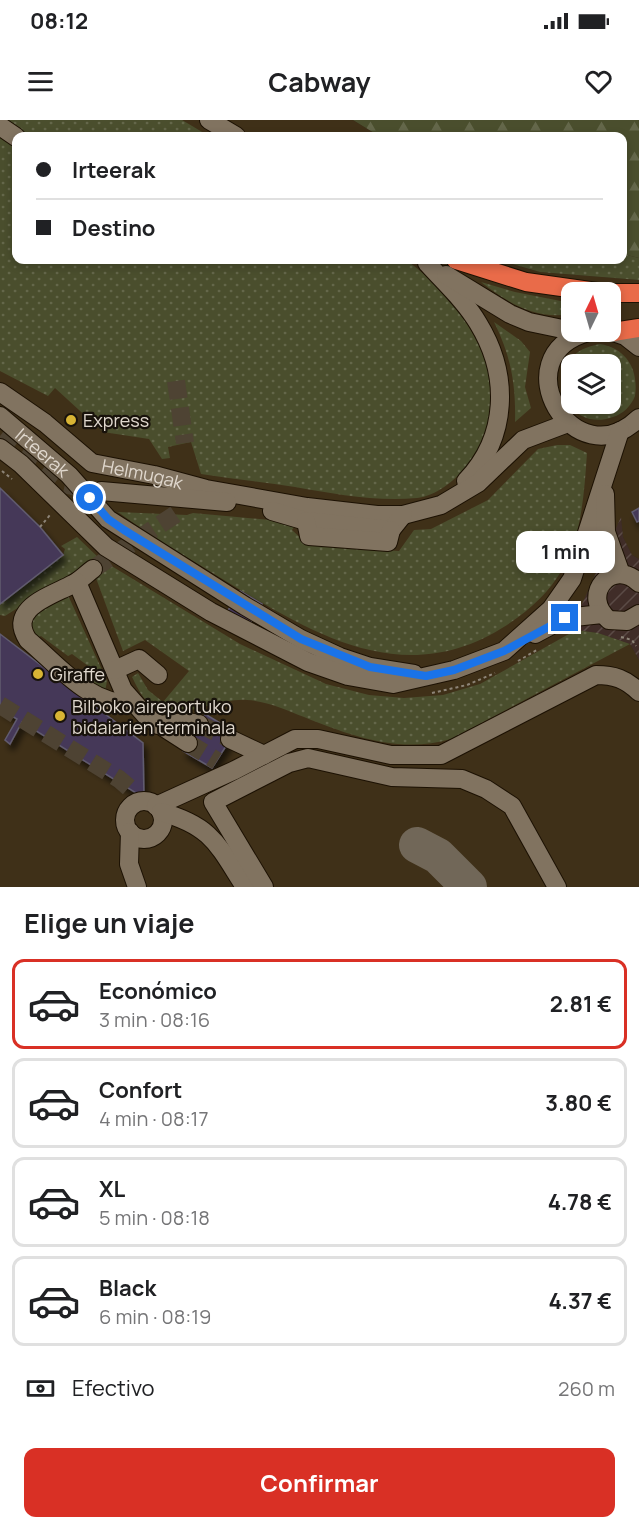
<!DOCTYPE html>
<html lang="es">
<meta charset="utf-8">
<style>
body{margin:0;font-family:Manrope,sans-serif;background:#f6f6f6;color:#202124;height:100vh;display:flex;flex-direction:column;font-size:22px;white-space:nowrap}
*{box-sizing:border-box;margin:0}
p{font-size:20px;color:#757577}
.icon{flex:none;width:33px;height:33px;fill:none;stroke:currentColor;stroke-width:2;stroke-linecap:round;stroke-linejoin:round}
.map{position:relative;height:767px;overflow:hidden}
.details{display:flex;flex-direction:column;background:#fff;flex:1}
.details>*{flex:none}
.guide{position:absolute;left:12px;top:12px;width:615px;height:132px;border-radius:12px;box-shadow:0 3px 9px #0003;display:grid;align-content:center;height:132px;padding:0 24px;background:#fff}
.needle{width:39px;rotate:5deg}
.tools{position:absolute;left:561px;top:162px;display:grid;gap:12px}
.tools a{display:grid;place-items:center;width:60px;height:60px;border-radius:12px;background:#fff;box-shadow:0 3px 9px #0003;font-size:30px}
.end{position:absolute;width:27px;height:27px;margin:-14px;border:8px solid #1a73e8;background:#fff;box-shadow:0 0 0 3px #fff}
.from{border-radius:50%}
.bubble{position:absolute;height:42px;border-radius:12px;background:#fff;box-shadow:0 3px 9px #0003;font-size:20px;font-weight:700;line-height:42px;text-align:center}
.guide b{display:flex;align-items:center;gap:21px;height:57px;font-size:22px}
.guide b+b{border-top:2px solid #e0e0e0}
.guide i{width:15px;height:15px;background:#202124}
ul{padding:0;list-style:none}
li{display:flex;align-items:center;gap:18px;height:90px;margin:0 12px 9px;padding:0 12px;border:3px solid #e0e0e0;border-radius:12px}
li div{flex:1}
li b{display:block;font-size:22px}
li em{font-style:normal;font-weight:700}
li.on{border-color:#d93025}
li>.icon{width:54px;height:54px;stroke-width:1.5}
h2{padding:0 24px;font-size:27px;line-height:72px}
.pay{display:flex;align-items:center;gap:15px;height:66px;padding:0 24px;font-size:22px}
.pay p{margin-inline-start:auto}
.cta{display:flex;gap:12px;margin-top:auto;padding:12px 24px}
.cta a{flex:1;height:69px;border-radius:12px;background:#d93025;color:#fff;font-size:24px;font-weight:700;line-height:69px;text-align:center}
.status{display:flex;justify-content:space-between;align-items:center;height:42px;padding:0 30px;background:#fff;direction:ltr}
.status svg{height:16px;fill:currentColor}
header{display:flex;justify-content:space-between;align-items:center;height:78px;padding:0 24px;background:#fff;font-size:27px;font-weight:700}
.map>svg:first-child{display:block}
.built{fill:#3f3018;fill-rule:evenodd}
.industrial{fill:url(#industrial-furrows)}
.grass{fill:url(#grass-dots);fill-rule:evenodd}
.forest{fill:url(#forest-firs)}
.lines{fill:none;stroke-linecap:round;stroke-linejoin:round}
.taxiway{stroke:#716758;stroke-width:36}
.building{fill:#443958;stroke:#615b6f;stroke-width:1.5;filter:url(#shadow)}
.minor-tunnel{stroke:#4e4333;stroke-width:18;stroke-dasharray:18 9;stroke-linecap:butt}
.minor-casing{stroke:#1c1103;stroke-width:20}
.highway-casing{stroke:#1c1103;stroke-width:20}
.path{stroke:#8d8477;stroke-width:2;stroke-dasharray:3 3;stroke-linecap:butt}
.minor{stroke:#817360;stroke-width:18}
.highway{stroke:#e96b49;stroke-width:18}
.route{stroke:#1a73e8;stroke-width:8}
.poi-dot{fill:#d8b434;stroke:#18120b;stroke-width:2}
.labels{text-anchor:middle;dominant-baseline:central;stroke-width:4.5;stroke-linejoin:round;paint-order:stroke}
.poi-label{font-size:18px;fill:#e0d8ce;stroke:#18120b;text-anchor:start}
.street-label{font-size:18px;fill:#e0d8ce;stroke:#18120b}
</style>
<div class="status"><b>08:12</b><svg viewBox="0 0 49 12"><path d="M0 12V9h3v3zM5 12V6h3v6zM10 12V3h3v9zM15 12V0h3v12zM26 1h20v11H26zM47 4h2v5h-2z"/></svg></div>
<header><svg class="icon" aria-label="menu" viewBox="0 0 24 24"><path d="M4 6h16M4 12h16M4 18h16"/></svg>Cabway<svg class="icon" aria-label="heart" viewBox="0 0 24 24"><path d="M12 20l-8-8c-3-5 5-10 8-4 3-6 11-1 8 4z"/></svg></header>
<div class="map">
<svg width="639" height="767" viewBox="0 0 639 767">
<defs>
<pattern id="industrial-furrows" width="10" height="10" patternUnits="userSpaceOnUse" patternTransform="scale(1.5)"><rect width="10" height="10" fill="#402d28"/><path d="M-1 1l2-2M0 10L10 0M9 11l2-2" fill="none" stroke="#5b4b46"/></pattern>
<pattern id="grass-dots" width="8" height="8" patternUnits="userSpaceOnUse" patternTransform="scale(1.5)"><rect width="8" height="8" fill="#4a4e2d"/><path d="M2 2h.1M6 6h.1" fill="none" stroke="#64674a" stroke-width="1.8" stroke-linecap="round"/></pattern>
<pattern id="forest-firs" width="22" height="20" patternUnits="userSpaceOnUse" patternTransform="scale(1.5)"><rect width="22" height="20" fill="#4a4e2d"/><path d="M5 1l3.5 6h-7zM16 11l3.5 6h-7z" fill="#64674a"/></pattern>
<filter id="shadow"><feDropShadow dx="3.5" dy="6" stdDeviation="3" flood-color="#0009"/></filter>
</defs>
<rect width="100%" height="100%" fill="#342918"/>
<path class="built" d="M0,0H353L379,16H16V140H498L540,152L639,160V439L632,435L623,417L621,399L570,512L598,513L630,524L639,540V767H0ZM572,172H610V212H572ZM572,244H610V284H572Z"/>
<path class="industrial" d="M621,397L623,417L632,435L639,439V540L630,524L598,513L576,510L569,513Z"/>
<path class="grass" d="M0,0H182L209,16H16V140H406C467,183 530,279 466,347C454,361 436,376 417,378C377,382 335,374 295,367C264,362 232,359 201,354L191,322L168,327L170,338L162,339L149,319L103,312L55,268L48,276L0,251Z
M623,134L639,138V160L540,152L498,140L590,142L622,140Z
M481,162L515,172L571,183V194C536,200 508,183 481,162Z
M494,202L521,221L530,232L525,267L531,288L515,302C516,265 511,236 494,202Z
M600,224C625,228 639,248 635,276C631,286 623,294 613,297C561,316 536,234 600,224ZM572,244H610V284H572Z
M557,325H570L587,333C582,410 576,460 507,505C407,570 318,517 229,463C192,440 153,418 118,392L187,395L193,393L282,401L295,406L292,410L308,425L399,431L414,410L431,409L488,380L538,329Z
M77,417L100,439L240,524L326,564L369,575L404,578L443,575L480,564L576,510L598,513L630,524L451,619C400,634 351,616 304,597C286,590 267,581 247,580C218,578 187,598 162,590C145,585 139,571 132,557L138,553L148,570L163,582L189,551L145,520L123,531L90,442L5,496L0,495V484L63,435L65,429L61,426Z
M67,473L107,561L105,572L80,557L95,551L72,534L68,536L41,516L32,520L30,498Z"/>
<path class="forest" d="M353,0H639V138L623,134L622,16H379Z"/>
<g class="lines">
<path class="taxiway" d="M417,725L438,736L469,767"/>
</g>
<path class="building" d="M0,368L40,407L63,435L0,484Z
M639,388V401L637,402L632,392Z
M240,471L262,484L249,505L227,492Z
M0,514L143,623L144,678L22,602L10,624L5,620L17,599L0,589Z
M205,594L235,612L212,648L183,631Z"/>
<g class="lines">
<path class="minor-tunnel" d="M176,261L185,323
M0,316L64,364L89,370
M93,449L176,394
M0,585L119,659L133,671
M199,604L230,619
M188,623L217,641"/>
<g class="minor-casing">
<g id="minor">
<path d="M209,0L236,16"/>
<path d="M0,6L16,17"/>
<path d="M427,143C445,163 465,181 478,203C510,255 508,317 466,361"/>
<path d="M446,155L510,194L529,202L572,211"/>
<path d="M610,211L625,216L639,227"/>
<path d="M588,212C501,236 574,361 639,298"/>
<path id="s1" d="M0,272L45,303L92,343L154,355L206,369L307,387L377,395H403L441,385L478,363L523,320L568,303"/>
<path id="s2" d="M0,296L69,355L108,399L245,486L301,519L340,537L370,547L414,554"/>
<path d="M0,328L21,344L106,427L211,492L308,542L348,556L393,564L454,550L504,531L551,489L572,459L620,311"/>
<path d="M101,371L227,382"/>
<path d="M605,374L606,412L621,454"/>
<path d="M272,391L306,401L391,410L403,395"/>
<path d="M306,401L309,416L388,422L391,410"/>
<path d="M93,449C86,454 81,460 73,464C51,476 7,488 28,520C59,546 89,585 133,584"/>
<path d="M77,462L123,570L146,596L188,623"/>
<path d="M639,463C613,437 579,475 609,500L627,501L639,494"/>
<path d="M535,514L565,498L602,494"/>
<path d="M115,550L139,539L158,555"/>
<path d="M158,605L187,602L199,604"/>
<path d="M230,619L264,635"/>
<circle cx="144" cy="700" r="19"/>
<path d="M156,686L235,650L295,619H318L391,635H441L596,555C614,555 626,559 639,572"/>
<path d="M161,692C212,706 218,725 245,767"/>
<path d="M130,712L129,744L137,767"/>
<path d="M264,767L213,682L289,643L308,638L392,657L462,659L486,669L512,686L557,767"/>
</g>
</g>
<g class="highway-casing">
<path id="highway" d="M456,140L526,162L597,172
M610,173H639
M613,212L639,208"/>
</g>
<path class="path" d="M2,351L12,359
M40,407L50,395
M621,517L632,520L636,526
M518,541L537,530
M432,573L467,565L495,553"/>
<use href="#minor" class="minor"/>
<use href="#highway" class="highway"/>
</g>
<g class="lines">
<path class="route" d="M90,378L108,399L124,410L301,519L370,547L426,556L454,550L504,531L565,498"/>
</g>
<g class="poi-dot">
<circle cx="71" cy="300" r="6"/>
<circle cx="38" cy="554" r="6"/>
<circle cx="60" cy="596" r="6"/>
</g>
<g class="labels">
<g class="poi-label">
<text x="83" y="300">Express</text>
<text x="50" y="554">Giraffe</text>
<text x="72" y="586">Bilboko aireportuko<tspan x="72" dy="21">bidaiarien terminala</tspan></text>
</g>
<g class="street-label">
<text stroke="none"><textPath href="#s2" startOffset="56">Irteerak</textPath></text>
<text stroke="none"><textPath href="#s1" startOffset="168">Helmugak</textPath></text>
</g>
</g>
</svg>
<div class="tools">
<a><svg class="needle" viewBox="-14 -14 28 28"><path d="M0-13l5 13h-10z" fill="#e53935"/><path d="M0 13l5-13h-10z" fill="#757577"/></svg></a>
<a><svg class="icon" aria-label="layers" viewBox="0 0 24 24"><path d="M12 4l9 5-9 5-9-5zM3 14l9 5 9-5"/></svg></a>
</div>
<i class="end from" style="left:90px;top:378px"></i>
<i class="end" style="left:565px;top:498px"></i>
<div class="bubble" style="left:516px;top:411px;width:99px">1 min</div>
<div class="guide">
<b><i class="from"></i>Irteerak</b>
<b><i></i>Destino</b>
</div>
</div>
<section class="details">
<h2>Elige un viaje</h2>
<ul>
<li class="on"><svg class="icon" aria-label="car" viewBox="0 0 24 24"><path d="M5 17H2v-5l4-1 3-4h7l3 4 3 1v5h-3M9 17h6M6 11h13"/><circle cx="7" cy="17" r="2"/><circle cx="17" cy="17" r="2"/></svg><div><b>Económico</b><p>3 min · 08:16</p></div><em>2.81 €</em></li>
<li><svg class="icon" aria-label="car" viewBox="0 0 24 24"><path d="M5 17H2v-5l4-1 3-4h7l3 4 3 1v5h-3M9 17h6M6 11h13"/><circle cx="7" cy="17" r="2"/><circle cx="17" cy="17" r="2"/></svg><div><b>Confort</b><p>4 min · 08:17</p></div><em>3.80 €</em></li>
<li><svg class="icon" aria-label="car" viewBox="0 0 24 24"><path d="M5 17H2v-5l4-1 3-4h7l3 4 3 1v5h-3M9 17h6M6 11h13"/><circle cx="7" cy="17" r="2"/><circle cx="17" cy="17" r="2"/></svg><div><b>XL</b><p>5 min · 08:18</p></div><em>4.78 €</em></li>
<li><svg class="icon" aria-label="car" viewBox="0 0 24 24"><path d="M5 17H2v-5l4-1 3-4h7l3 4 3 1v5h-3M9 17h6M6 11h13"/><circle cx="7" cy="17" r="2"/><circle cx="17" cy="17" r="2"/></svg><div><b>Black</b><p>6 min · 08:19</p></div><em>4.37 €</em></li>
</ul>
<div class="pay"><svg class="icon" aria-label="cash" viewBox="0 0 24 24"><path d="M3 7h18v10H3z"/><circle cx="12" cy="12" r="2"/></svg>Efectivo<p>260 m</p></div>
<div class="cta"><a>Confirmar</a></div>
</section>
